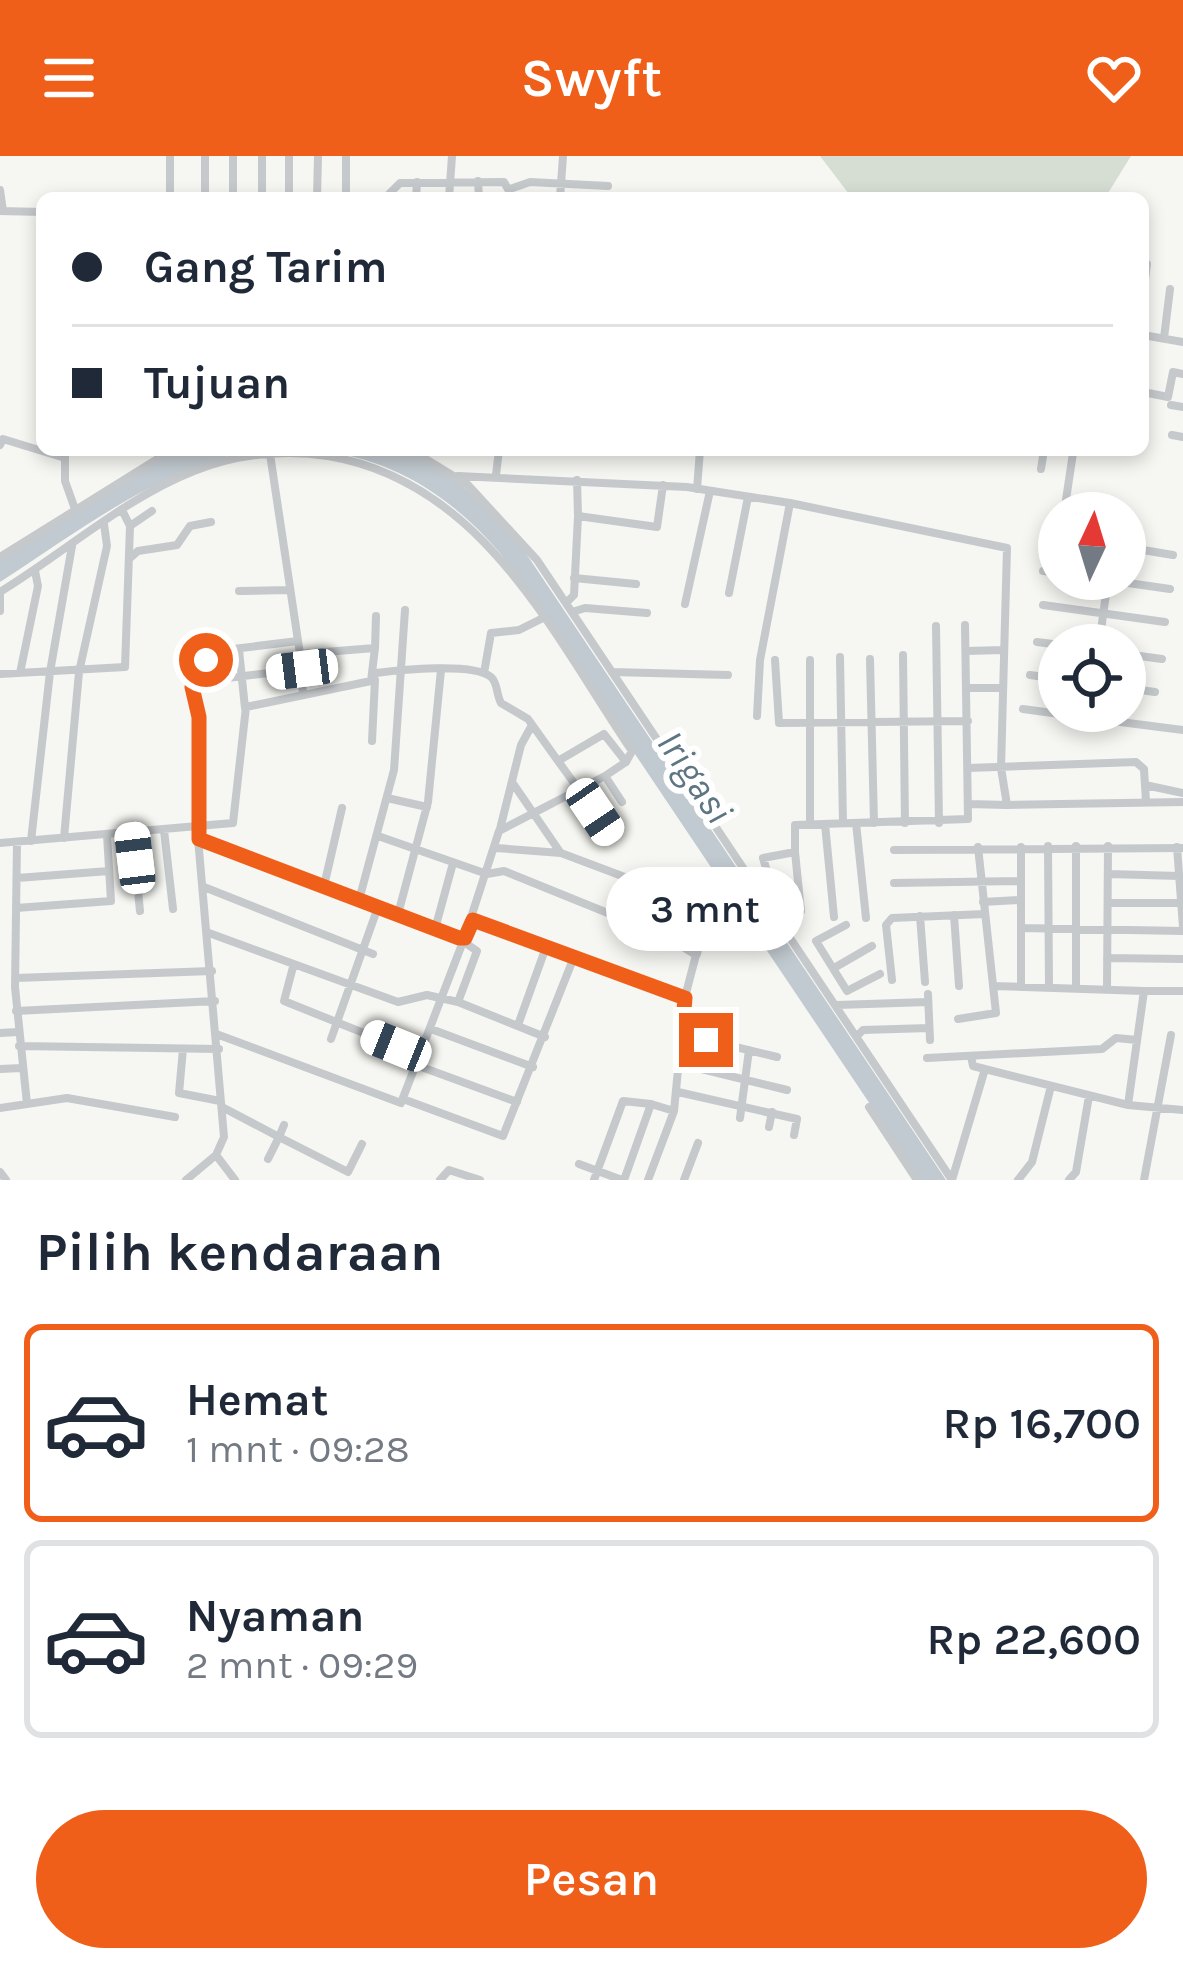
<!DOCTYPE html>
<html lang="id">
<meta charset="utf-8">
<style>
body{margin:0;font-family:Karla,sans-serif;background:#f6f6f7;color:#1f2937;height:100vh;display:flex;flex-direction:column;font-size:45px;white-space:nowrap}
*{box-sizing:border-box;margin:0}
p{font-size:39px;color:#747a83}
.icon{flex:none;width:66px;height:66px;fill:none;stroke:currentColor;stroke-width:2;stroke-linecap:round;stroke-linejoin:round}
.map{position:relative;height:1024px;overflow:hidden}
.panel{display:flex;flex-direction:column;background:#fff;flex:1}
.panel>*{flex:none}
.guide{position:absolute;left:36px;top:36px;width:1113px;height:264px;border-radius:18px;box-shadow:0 6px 18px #0003;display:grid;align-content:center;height:264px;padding:0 36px;background:#fff}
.needle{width:78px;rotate:4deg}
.fabs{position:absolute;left:1038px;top:336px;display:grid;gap:24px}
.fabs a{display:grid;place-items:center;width:108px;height:108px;border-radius:50%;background:#fff;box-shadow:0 6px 18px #0003;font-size:60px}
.end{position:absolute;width:54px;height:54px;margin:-27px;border:15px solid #ef5f19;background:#fff;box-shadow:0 0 0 6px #fff}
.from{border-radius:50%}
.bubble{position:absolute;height:84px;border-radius:42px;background:#fff;box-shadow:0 6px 18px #0003;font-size:39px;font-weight:600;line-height:84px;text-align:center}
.car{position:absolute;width:36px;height:72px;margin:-36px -18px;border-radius:15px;box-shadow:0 0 9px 3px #0007;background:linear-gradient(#fff 24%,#345 0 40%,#fff 0 76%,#345 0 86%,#fff 0)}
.guide b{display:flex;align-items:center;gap:42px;height:114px;font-size:45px}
.guide b+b{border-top:3px solid #e0e1e3}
.guide i{width:30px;height:30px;background:#1f2937}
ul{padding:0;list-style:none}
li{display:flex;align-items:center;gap:36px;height:198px;margin:0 24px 18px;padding:0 12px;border:6px solid #e0e1e3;border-radius:18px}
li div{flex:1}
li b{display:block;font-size:45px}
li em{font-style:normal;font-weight:600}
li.selected{border-color:#ef5f19}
li>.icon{width:108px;height:108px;stroke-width:1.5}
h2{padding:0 36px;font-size:54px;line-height:144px}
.cta{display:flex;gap:24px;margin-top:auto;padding:24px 36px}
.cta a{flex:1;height:138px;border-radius:72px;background:#ef5f19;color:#fff;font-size:48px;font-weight:600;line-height:138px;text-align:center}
header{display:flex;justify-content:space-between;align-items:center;height:156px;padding:0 36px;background:#ef5f19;color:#fff;font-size:54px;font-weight:600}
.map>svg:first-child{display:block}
.green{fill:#d6ded3}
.water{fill:#c1cad0}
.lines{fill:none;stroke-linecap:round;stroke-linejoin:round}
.minor{stroke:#c5c9cc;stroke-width:8}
.route{stroke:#ef5f19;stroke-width:15}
.labels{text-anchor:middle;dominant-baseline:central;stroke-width:12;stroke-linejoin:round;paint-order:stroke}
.water-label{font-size:39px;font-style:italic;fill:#5e7582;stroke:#fff}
</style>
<header><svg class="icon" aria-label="menu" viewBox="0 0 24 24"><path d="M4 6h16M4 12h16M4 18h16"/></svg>Swyft<svg class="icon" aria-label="heart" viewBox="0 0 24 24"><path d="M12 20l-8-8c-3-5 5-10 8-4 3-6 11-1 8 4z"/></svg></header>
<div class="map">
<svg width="1183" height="1024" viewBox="0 0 1183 1024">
<rect width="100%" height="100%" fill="#f6f6f2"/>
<path class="green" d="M820,0H1131L1105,42H852Z"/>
<path class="water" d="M176,294H255C158,313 82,373 0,426V404Z
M315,294C341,294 374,289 399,294C451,306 490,357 523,393L946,1024H921L500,397C450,339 392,302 315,294Z"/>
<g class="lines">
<path class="minor" d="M170,0V42
M233,0V42
M478,25L479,42
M510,33L530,26L608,30
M0,34L3,55
M205,42V0
M262,42V0
M289,42V0
M317,42L318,0
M346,42V0
M385,42L400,27L504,26L513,42
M416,42L417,26
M449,42L452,0
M560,42L563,0
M0,55L42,56
M1143,139L1147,108
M1143,179L1183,186
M1164,182L1170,133
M1143,236L1168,241L1173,216L1183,218
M1171,249L1183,251
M1172,279L1183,281
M0,289L3,283L65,302
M65,294V325L75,353
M411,294L468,329L537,404L952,1024
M952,295V294
M270,298L300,498
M1041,313L1044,294
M496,319L499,294
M458,320L687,331L790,347L760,504L757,560
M577,324L578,360L657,371L663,329
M697,333L700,294
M790,347L1007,392L1001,612L1007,649L1183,646
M1064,357L1073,297
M130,370L152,355
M1125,391L1173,399
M0,401L172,294
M130,402L138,395L177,389L190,370L211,366
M1043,415L1059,417
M574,422L636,428
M1100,423L1170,433
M239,435L289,434
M0,436C64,397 125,342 194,315C236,298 284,293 328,300C483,326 552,477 632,595L626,606
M729,437L748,341
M0,439V455
M566,447L574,439L578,360
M685,448L710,335
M1043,449L1165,466
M572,456L585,452L647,457
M936,470L939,667
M1037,486L1060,489
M1099,489L1108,423
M375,492L376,460
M239,494L245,552
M966,495L1003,494
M205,497L209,525
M1125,498L1162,503
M184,499L298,485
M903,499L905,667
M840,501L843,667
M870,503L874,667
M775,504L779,567L968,565
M810,504V668
M612,516L728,519
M20,517L38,430L35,415
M376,517C399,514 473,506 491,521C498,527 496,538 501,547L528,563L558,605
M484,517L491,477L519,474L541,463
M0,518L125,511L130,370L123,356
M1030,519L1059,523
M967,532H1003
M1125,532L1155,536
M1023,553L1089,562
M1090,555L1089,562L1183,574
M372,585L375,524
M968,612L1136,606L1144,613L1146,646
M605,620L626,606L604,578L558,605L611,678
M512,626L560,696
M1145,629L1183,637
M387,642L427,651
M969,648L1007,649
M856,667L866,762
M825,668L834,761
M500,673L521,589L532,569
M164,674L173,753
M132,676L140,755
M378,680L487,718L504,715L667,781L696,799L685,841L674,955L648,1024
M64,682L79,516L107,390L104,368
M199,683L464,783L499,675L605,620L622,646
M31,685L50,516L72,390
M17,686L15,831L27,948
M0,687L233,667L246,551L371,525L375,492L300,498L303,538
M1048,690L1049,830
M1177,691L1183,771
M496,692L561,697L699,749L705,765L697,798
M894,694L1183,692
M795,696L801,755
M1108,718L1179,720
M17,722L109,715
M894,727L1021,725
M324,730L342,652
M204,731L373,798
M359,744L394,614L405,454
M983,746L1020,744
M1108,747H1183
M16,752L111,745L107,679
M771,755L775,742L763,702L795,696V669L968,663L965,469
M398,758L428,646L441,514
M954,759L959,830
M920,760L925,826
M473,764L685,841
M846,769L816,785L847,835L880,818
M1021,772L1183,775
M435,773L453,707
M209,777L398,846L427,839L458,846L477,795L464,786
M1107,802L1183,803
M293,811L284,845L396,890
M834,812L872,790
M16,822L212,815
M892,824L886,769L892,762L985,758
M994,830L1144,835
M1021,830V691
M1076,830V690
M1107,832L1108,690
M928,838L930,884
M458,846L545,881
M837,849L928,846
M16,855L215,845
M958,863L996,857L978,691
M518,869L546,791
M431,873L533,911
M0,877L18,876
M682,878L777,901
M219,879L401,947L464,783
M857,880L863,874L929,872
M331,883L378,751
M19,890L219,893
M183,893L179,937L220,945
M971,900L973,910L1128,949L1183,954
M927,902L1102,893L1116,882L1137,884
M681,908L787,934
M416,909L517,946
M0,913L22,912
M678,936L797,963L794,979
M403,943L503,980L574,801
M1128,949L1144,835H1183
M222,951L279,981L284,969
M869,951L917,1024
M0,952L67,942L175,961
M740,962L749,894
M769,971L772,956
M216,999L235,1024
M268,1003L279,981L348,1016L362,988
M579,1008L622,1024
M0,1016L6,1024
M186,1024L216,999L224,981L197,671L199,561L192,531L195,526L302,513
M440,1024L449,1014L480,1024
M594,1024L623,945L651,948
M624,1024L651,948L674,955
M684,1024L698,987
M952,1024L985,913
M1018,1024L1032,1006L1051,930
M1069,1024L1076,1016L1089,940
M1144,1024L1171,879"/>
</g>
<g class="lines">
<path class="route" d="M206,504L209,525L192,531L199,561V683L459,782H465L473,764L685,842L682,878L706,884"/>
</g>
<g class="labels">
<g class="water-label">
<text transform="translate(695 621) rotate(56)">Irigasi</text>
</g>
</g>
</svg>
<div class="fabs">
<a><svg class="needle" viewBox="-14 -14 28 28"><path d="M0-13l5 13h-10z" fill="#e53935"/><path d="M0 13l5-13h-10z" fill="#747a83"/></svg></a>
<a><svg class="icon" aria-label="locate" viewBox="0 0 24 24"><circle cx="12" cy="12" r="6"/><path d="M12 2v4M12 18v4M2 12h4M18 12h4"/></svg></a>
</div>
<i class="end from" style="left:206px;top:504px"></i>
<i class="end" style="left:706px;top:884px"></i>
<div class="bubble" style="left:606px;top:711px;width:198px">3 mnt</div>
<i class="car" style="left:302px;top:513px;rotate:263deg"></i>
<i class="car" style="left:595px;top:656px;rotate:146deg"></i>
<i class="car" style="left:135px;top:702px;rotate:353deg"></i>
<i class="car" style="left:396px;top:890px;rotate:292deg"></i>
<div class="guide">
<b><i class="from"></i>Gang Tarim</b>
<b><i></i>Tujuan</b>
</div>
</div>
<section class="panel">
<h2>Pilih kendaraan</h2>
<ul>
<li class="selected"><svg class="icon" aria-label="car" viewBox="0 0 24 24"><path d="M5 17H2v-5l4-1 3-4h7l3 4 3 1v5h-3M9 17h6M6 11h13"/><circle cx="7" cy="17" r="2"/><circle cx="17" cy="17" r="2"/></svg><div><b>Hemat</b><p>1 mnt · 09:28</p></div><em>Rp 16,700</em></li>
<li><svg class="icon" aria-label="car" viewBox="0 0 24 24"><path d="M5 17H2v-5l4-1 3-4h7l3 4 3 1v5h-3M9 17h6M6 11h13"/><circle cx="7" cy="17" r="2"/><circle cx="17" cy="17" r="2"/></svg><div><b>Nyaman</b><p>2 mnt · 09:29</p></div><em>Rp 22,600</em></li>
</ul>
<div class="cta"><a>Pesan</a></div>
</section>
